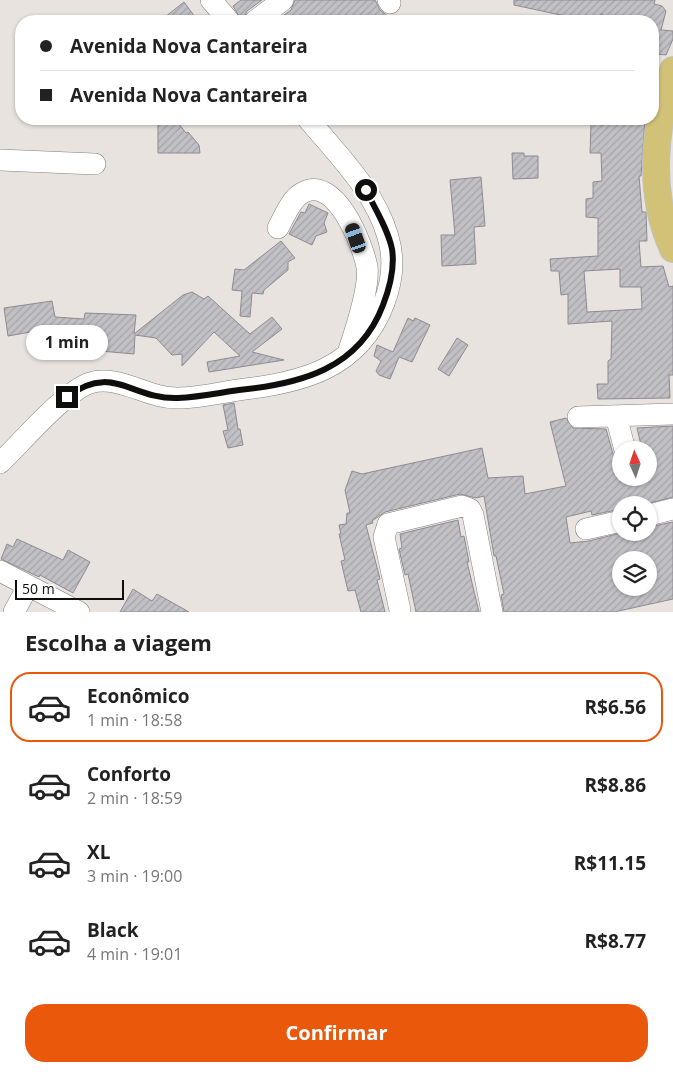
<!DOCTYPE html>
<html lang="pt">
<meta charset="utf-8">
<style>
body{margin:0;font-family:"Open Sans",sans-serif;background:#f6f6f6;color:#222;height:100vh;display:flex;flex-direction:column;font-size:19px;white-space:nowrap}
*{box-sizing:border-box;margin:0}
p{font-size:16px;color:#767676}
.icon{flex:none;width:28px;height:28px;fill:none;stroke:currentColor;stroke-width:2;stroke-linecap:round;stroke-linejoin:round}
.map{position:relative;height:612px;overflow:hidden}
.details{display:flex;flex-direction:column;background:#fff;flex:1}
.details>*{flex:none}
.top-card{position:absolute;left:15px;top:15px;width:644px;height:110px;border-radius:20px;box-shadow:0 1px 4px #0004;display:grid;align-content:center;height:110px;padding:0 25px;background:#fff}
.needle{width:32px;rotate:357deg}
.tools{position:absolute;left:612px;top:441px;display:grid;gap:10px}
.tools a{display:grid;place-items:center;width:45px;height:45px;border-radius:50%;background:#fff;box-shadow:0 1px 4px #0004;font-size:25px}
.scale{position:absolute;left:15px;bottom:12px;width:109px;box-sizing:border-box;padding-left:5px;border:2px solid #100e0d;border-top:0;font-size:14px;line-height:18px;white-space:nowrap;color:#100e0d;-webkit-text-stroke:4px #fff;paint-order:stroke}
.end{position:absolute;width:22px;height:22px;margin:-11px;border:6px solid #100e0d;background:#fff;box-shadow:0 0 0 2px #fff}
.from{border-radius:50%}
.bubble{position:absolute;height:35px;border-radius:18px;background:#fff;box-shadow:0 1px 4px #0004;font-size:16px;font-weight:700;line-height:35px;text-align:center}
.car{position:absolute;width:15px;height:30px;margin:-15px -8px;border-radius:6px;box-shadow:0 0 4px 1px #0007;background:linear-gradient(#222 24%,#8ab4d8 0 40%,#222 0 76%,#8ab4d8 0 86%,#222 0)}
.top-card b{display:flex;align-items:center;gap:18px;height:48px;font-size:19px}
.top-card b+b{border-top:1px solid #e0e0e0}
.top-card i{width:12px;height:12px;background:#222}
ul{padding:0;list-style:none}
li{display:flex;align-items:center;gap:15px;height:70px;margin:0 10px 8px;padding:0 15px;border:2px solid transparent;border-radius:20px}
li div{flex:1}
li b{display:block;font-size:19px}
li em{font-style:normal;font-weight:700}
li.on{border-color:#ea580c}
li>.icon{width:45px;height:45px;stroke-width:1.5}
h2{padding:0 25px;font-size:22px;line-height:60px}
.button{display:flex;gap:10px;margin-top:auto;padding:10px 25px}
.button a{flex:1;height:58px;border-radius:20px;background:#ea580c;color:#fff;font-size:20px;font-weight:700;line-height:58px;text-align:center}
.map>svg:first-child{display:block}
.building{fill:url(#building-hatch);stroke:#8d8b91;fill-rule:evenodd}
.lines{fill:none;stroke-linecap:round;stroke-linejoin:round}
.minor-casing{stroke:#84807c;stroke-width:22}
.major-casing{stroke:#c1c0c0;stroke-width:28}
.minor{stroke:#fff;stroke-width:21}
.major{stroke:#d2c278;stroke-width:26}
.route{stroke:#100e0d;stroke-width:6}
</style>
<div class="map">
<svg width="673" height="612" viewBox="0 0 673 612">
<defs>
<pattern id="building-hatch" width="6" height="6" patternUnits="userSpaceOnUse" patternTransform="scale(1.25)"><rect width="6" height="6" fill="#c1c0c5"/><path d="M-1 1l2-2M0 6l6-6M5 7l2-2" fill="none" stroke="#a5a4a8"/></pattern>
</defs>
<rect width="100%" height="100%" fill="#e8e3df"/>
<path class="building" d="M241,0H262L247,11L242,21L233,6Z
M295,0H375L380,10L394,21H276L291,10Z
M514,0H655L654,4L662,6L666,11L661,30L673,31V39L666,55L656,54L657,52L652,51V21H617L601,14V21H568L570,17L514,5Z
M184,2L195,17L189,21H160Z
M158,119H175L186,133L188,132L199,145L200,153H158Z
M605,119H645L641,176H639L642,212H646L647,241H639L641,267L663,266L669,287L673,286V375H669L670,398L598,399L597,384H608V361L611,359L612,321L568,324V294L561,295L559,271H551L550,259L598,256V218L586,217V199L593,198V182L602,181L601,153H590L591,124L604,125ZM620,269V287H641L642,309L587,312L584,271Z
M512,153H524V156H538V178L513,179Z
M481,177L485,226L474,227L476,264L442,266L441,235H455L450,180Z
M309,204L328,213L324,223L327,232L316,236L312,245L289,234L301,212L305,213Z
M281,241L295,258L288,262V270L264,290L263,294L252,293L250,317L240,316L242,291L232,290L235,269L244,270Z
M192,292L204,299L208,296L250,334L272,317L282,329L252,352L284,360L209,372L207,362L240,356L214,332L182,366V354L172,355L156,338L135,335L134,354L78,349V357L64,358V326L8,336L4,308L52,301L55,317L84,319L85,313L136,315L134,334L183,295Z
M408,318L413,321L415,318L430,325L412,362L399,357L390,379L379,375L376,371L381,361L374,356L377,345L393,352Z
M457,338L468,345L449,376L438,369Z
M234,403L238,429H240L243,445L228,448L223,431L228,430L223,405Z
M566,418L573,428L606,429L621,482L649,478V447L642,449L637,428L673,426V497L642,505H621V509L592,515L591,511L566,517L570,543L589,541L625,532H649V527L673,522V599L614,612H504L501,595L504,594L496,556H494L484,496L476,498L460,494L385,512L372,521L373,523L366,525L380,579L377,580L385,612H361L355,590L348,591L341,561L345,560L339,534H341L339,525L346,524L347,513H350L345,490L352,471L362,474L482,448L488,478L523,476L525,494L566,486L550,422ZM621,560H649V588H621Z
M458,520L461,537L464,536L469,562H467L479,612H416L408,574L405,575L399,549L402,548L400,534Z
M17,539L63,560L68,550L90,562L73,593L40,575L39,577L1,559L7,544L13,547Z
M133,589L152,601L157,594L189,612H120Z"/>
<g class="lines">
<g class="minor-casing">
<path id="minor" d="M211,0L229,21
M388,0L390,3
M255,21L283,0
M0,160L95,164
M278,228C284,217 291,199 302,193C335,173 363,245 367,267C370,285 355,332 349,350
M616,416L625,450
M578,417L673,414
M0,463C20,444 65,391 90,383C119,374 148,399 178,398C198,398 218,393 238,390C301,383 359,369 384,303C392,282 395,260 388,237C375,191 338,155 308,119
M649,515L673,509
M586,529L621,521
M0,571L79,612
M400,610L384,537L388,524L462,506L470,509L473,515L492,612
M14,612L28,586"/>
</g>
<g class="major-casing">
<path id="major" d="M673,70C654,127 647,192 673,249"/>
</g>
<use href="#minor" class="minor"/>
<use href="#major" class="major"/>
</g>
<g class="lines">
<path class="route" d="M67,397C112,362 132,400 178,398C199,397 218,393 239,390C300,384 359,369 383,305C390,287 395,268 392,249C388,229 375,209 366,190"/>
</g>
</svg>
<div class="tools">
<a><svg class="needle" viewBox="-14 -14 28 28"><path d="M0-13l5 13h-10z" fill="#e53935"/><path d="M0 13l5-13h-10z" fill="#767676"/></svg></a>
<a><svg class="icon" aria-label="locate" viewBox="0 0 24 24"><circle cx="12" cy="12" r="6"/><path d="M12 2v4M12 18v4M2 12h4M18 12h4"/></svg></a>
<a><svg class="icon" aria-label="layers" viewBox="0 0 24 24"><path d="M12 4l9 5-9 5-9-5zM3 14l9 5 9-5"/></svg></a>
</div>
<div class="scale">50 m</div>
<i class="end from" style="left:366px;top:190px"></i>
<i class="end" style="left:67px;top:397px"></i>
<div class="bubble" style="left:26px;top:325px;width:82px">1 min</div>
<i class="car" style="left:356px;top:238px;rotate:341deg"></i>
<div class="top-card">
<b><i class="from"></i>Avenida Nova Cantareira</b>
<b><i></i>Avenida Nova Cantareira</b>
</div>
</div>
<section class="details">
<h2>Escolha a viagem</h2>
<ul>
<li class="on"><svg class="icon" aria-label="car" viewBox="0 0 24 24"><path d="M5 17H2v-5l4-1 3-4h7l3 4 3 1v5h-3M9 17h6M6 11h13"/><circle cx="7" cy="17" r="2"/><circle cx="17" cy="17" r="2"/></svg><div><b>Econômico</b><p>1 min · 18:58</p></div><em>R$6.56</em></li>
<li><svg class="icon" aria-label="car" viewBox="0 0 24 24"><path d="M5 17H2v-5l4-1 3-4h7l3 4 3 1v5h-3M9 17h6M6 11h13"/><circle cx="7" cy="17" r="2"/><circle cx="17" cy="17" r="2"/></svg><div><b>Conforto</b><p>2 min · 18:59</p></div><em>R$8.86</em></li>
<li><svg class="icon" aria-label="car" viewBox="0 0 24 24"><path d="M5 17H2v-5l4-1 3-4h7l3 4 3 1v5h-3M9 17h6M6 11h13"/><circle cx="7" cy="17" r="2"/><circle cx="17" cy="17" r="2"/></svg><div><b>XL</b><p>3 min · 19:00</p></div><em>R$11.15</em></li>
<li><svg class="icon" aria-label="car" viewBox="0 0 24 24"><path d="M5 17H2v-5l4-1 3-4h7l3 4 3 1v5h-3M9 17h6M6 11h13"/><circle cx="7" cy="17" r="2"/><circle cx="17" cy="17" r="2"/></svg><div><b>Black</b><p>4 min · 19:01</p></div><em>R$8.77</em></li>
</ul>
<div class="button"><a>Confirmar</a></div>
</section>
